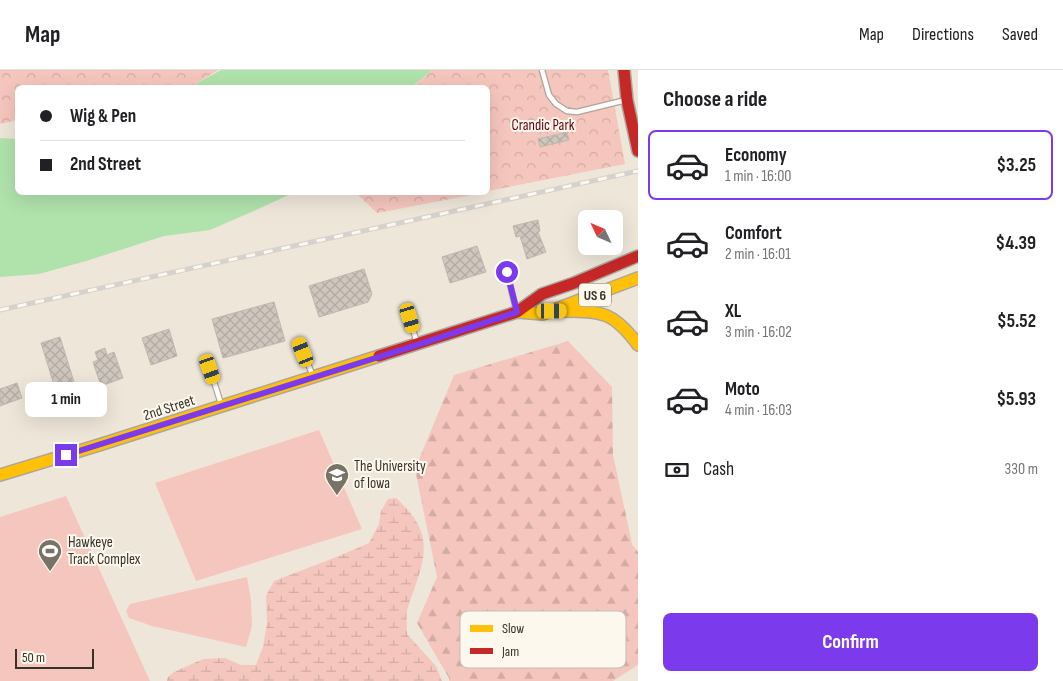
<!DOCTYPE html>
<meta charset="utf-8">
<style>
body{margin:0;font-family:"Sofia Sans Condensed",sans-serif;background:#f2f2f2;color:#202124;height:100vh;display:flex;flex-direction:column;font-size:19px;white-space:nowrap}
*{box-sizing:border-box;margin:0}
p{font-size:16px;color:#757577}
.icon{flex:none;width:28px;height:28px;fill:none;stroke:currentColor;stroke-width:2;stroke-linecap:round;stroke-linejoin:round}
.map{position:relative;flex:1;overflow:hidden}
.drawer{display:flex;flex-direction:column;background:#fff;width:425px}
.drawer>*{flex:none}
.hud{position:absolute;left:15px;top:15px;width:475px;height:110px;border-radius:8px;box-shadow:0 5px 20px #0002;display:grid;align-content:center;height:110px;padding:0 25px;background:#fff}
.needle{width:32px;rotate:314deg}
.buttons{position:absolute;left:578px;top:140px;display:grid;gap:10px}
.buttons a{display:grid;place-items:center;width:45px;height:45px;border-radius:8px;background:#fff;box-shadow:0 5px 20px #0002;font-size:25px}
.scale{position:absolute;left:15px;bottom:12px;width:79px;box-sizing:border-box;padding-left:5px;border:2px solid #383329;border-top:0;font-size:14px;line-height:18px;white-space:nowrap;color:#383329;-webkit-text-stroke:4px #fdf8ed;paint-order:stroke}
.end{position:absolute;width:22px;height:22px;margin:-11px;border:6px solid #7c3aed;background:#fff;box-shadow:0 0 0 2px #fff}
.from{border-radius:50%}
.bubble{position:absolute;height:35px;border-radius:8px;background:#fff;box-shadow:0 5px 20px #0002;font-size:16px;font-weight:700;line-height:35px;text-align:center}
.car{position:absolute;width:15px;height:30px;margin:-15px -8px;border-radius:6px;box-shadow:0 0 4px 1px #0007;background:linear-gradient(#f5c518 24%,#345 0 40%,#f5c518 0 76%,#345 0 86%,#f5c518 0)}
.hud b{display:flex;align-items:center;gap:18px;height:48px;font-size:19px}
.hud b+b{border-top:1px solid #e0e0e0}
.hud i{width:12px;height:12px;background:#202124}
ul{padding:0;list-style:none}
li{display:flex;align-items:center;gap:15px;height:70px;margin:0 10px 8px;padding:0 15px;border:2px solid transparent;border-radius:8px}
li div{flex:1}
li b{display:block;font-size:19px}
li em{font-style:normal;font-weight:700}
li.active{border-color:#7c3aed}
li>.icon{width:45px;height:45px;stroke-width:1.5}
h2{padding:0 25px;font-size:22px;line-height:60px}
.pay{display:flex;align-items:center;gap:12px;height:55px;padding:0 25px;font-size:19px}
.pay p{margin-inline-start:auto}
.primary-button{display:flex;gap:10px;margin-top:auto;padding:10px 25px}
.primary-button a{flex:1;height:58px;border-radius:8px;background:#7c3aed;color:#fff;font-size:20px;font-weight:700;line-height:58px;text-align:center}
header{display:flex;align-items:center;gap:30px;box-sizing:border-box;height:70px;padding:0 25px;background:#fff;border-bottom:1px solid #e0e0e0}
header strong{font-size:24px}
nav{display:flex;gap:28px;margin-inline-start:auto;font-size:18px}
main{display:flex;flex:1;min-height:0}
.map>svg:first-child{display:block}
.forest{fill:url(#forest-firs)}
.wetland{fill:url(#wetland-marsh)}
.park{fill:url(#park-crowns)}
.pitch{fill:#f5c6bd}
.water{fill:#b0e2ac}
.building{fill:url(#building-cross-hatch);stroke:#c0b8af}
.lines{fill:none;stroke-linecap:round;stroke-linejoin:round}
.lane-casing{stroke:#ada69c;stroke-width:7}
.slow-casing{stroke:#ada69c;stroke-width:14}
.jam-casing{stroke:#ada69c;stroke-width:14}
.lane{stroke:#fcfbf9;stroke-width:4.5}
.slow{stroke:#ffc107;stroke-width:11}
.jam{stroke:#c62828;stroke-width:11}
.rail-casing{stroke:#d4d2ce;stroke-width:5}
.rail{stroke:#fdf8ed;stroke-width:3;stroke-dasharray:9;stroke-linecap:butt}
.route{stroke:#7c3aed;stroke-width:6}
.labels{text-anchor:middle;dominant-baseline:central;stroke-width:4;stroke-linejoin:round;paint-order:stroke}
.shield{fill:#fdf8ed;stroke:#736e64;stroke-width:1}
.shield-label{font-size:14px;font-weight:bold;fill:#383329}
.park-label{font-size:15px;fill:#60010f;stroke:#fdf8ed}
.street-label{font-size:15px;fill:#383329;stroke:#fdf8ed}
.poi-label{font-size:15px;fill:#383329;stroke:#fdf8ed;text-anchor:start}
.key{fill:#fdf8ed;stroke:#c2bdb2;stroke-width:1}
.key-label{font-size:14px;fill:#383329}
</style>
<header>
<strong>Map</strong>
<nav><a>Map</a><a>Directions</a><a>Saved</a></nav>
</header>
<main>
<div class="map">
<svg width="638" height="611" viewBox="0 0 638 611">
<defs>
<pattern id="forest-firs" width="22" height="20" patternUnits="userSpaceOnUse" patternTransform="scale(1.25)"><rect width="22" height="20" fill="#f5c6bd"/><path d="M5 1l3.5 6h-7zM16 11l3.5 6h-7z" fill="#d3aba2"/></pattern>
<pattern id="wetland-marsh" width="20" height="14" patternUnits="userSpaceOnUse" patternTransform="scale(1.25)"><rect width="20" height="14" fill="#f5c6bd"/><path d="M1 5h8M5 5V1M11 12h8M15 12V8" fill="none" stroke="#d3aba2"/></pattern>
<pattern id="park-crowns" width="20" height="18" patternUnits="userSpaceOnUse" patternTransform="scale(1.25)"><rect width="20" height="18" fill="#f5c6bd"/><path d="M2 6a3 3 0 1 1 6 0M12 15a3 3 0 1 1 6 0" fill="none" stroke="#d3aba2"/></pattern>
<pattern id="building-cross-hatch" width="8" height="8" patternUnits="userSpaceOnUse" patternTransform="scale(1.25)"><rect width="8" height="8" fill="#cfc7be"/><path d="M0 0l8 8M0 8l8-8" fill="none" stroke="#b2aba3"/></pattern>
</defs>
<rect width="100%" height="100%" fill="#eee6d9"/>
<path class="forest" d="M568,271L612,317L613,385L632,474L638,482V595L613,611H449V608L417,553L437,507L415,399L454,305Z"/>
<path class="wetland" d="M396,428C425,455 430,473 417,511C414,521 409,531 407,541C406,548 407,557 407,564L436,596L442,611H167V608L174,602L203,589L225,588L241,595H256L263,577L267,553L266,526L274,511L339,486L369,473L379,454L381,441L388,429Z"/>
<path class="park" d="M0,0H218L192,16L184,17L18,18L17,50L0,54Z
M432,0H608L625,94L488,121V18H412Z
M356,123H482L377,143Z"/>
<path class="pitch" d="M319,360L362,459L196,511L155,413Z
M66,426L150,611H0V447Z
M247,507L251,530L252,556L246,577L152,556L129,548L126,541L130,534Z"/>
<path class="water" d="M221,0H432L412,17H185L192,16Z
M0,68L17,69L18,122L293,123L256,140L210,160L164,166L86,191L39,204L0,207Z"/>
<path class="building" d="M567,62L569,70L540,77L538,69Z
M538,150L540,161L538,162L546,182L527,189L520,166L516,167L513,156Z
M477,176L486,202L450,213L442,187Z
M364,199L372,224L368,232L319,247L309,216Z
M274,232L285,271L223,288L212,249Z
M169,259L177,286L151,295L142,268Z
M60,267L79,328L60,334L41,273Z
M105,278L107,285L114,282L123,308L101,316L93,292L98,290L95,282Z
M17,313L22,328L0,336V319Z"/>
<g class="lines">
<g class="lane-casing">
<path id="lane" d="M542,0L549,25L556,34L567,41L577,42L626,30
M507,202L516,239
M407,240L417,273
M300,273L312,304
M210,299L221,334"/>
</g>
<g class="slow-casing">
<path id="slow" d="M563,241C602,241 614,242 638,275
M517,242L543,244L638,208
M0,405L99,375L379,286"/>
</g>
<g class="jam-casing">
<path id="jam" d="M624,0L627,30L638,81
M379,286L517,242L542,224L574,213L638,186"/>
</g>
<use href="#lane" class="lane"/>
<use href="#slow" class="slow"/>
<use href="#jam" class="jam"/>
<g class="rail-casing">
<path id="rail" d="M0,240L638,101"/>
</g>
<use href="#rail" class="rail"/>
</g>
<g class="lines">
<path class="route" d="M66,385L417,275L517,242L507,202"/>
</g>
<defs>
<g id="university-pin" transform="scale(1.25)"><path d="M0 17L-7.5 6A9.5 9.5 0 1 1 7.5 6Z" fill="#787267" stroke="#fdf8ed"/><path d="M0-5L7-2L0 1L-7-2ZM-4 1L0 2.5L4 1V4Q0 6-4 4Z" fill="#fff"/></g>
<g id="stadium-pin" transform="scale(1.25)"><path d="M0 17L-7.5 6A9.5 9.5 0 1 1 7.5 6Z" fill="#787267" stroke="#fdf8ed"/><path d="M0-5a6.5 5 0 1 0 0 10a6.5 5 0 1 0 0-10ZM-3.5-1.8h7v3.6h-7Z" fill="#fff"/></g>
</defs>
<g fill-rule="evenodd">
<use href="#university-pin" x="337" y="405"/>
<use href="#stadium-pin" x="50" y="481"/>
</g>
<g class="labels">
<rect class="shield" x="579" y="213.5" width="32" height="23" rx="4"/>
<g class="shield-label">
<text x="595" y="225">US 6</text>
</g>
<g class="park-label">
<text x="543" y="55">Crandic Park</text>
</g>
<g class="street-label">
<text transform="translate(169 338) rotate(-18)">2nd Street</text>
</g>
<g class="poi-label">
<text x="354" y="396">The University<tspan x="354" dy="17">of Iowa</tspan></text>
<text x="68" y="472">Hawkeye<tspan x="68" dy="17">Track Complex</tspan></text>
</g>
</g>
<rect x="460" y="541" width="166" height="57" rx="8" class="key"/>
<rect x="470" y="555" width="23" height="7" fill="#ffc107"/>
<rect x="470" y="578" width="23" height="6" fill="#c62828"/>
<g class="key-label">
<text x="502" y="563">Slow</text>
<text x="502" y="586">Jam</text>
</g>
</svg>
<div class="buttons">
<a><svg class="needle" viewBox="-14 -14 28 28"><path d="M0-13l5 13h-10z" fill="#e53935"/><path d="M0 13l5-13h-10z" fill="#757577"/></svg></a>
</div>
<div class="scale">50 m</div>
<i class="end from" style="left:507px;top:202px"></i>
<i class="end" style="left:66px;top:385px"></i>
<div class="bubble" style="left:25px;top:312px;width:82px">1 min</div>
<i class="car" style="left:552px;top:241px;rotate:90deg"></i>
<i class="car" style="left:410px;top:248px;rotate:163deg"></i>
<i class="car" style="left:303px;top:282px;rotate:338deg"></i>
<i class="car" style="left:210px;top:299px;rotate:161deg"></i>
<div class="hud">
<b><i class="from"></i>Wig &amp; Pen</b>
<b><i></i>2nd Street</b>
</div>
</div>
<section class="drawer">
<h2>Choose a ride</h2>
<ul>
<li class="active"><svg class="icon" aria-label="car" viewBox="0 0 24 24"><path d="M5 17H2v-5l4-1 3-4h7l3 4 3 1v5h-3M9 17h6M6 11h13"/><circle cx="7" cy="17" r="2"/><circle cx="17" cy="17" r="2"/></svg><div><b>Economy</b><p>1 min · 16:00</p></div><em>$3.25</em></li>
<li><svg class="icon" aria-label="car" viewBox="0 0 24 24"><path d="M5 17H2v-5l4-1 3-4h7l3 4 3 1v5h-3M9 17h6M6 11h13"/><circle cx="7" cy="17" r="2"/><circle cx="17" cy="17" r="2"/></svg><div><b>Comfort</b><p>2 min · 16:01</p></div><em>$4.39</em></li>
<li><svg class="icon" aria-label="car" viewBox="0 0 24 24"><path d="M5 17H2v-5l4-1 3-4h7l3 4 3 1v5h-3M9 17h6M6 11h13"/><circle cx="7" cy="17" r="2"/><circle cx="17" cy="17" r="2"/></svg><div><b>XL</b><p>3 min · 16:02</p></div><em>$5.52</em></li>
<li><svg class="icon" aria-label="car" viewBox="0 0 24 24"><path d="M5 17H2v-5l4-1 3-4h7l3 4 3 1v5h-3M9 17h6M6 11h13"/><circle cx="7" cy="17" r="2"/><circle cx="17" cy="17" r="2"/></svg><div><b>Moto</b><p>4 min · 16:03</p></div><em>$5.93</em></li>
</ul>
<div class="pay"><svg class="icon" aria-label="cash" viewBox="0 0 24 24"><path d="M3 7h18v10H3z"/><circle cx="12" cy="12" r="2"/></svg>Cash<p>330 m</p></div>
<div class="primary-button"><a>Confirm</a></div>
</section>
</main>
